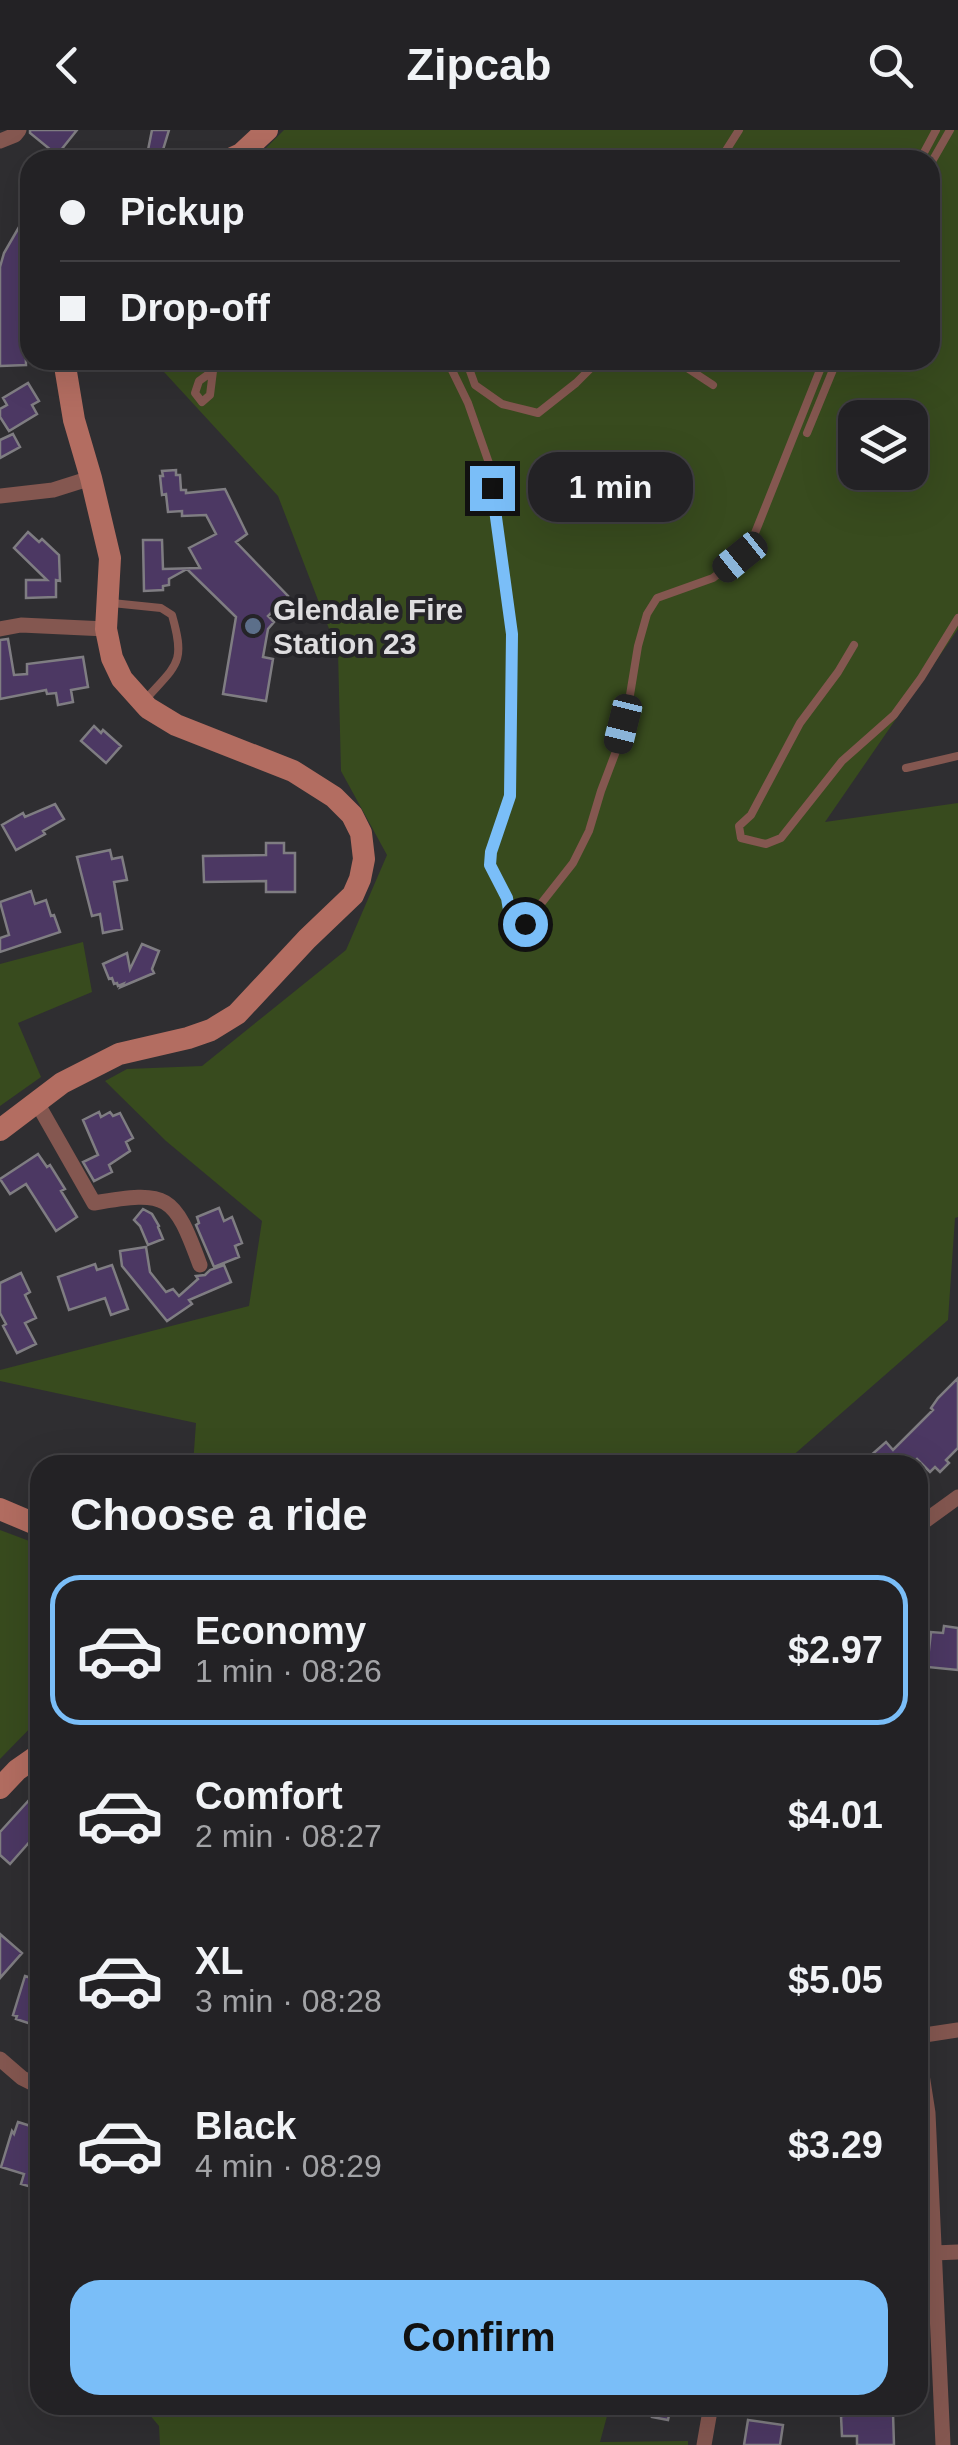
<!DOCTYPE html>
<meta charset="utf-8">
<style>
body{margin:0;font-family:Helvetica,sans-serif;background:#2b2a2d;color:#f1f3f6;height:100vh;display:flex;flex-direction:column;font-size:38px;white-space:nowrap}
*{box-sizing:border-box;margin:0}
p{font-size:32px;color:#a3a4a7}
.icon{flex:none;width:55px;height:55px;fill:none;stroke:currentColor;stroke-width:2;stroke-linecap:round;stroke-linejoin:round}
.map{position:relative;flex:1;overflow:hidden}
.drawer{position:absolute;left:30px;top:1325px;width:898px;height:960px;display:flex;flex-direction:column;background:#232225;border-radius:30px;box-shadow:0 10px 40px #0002,0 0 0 2px #403f42}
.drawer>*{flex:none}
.hud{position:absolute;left:20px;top:20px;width:920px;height:220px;border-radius:30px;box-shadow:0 10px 40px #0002,0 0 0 2px #403f42;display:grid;align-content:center;height:220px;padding:0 40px;background:#232225}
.tools{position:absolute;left:838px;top:270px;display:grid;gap:20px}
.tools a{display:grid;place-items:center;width:90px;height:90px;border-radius:20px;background:#232225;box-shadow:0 10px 40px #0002,0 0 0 2px #403f42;font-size:50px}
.end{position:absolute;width:45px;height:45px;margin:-22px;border:12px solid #7abef8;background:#111;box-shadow:0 0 0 5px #111}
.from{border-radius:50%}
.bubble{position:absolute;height:70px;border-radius:30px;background:#232225;box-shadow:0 10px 40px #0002,0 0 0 2px #403f42;font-size:32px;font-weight:700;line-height:70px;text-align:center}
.car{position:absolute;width:30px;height:60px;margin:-30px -15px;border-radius:12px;box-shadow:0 0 8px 2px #0007;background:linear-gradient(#222 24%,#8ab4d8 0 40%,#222 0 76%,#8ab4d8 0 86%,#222 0)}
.hud b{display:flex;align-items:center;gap:35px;height:95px;font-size:38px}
.hud b+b{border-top:2px solid #403f42}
.hud i{width:25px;height:25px;background:#f1f3f6}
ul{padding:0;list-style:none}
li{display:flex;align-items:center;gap:30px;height:150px;margin:0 20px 15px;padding:0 20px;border:5px solid transparent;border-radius:30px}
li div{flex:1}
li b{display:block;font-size:38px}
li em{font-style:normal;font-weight:700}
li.current{border-color:#7abef8}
li>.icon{width:90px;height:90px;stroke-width:1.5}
h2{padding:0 40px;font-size:45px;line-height:120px}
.cta{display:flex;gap:20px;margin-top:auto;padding:20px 40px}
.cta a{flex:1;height:115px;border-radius:30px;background:#7abef8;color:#111;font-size:40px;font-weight:700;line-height:115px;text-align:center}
header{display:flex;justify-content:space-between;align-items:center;height:130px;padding:0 40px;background:#232225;font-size:45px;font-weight:700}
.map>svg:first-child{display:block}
.green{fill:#384b1e;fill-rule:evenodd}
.building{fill:#4c3863;stroke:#7f7d82;stroke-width:2.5}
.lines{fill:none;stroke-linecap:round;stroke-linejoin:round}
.service{stroke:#845750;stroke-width:8}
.minor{stroke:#845750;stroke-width:15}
.secondary{stroke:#b36d61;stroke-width:22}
.route{stroke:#7abef8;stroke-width:12}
.service-dot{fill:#5c6f8a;stroke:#252428;stroke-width:4}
.labels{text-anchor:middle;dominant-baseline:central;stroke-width:8;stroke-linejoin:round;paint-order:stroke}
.poi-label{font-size:30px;font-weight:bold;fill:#dedddf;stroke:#252428;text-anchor:start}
</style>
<header><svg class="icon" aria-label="back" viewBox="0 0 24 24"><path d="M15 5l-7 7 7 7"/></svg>Zipcab<svg class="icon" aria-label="search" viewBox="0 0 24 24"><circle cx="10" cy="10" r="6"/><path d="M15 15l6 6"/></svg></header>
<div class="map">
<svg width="958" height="2315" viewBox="0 0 958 2315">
<rect width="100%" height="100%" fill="#2f2e31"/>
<path class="green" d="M284,0H958V499L825,692L958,673V1087L955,1088L948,1190L782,1335H193L196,1293L0,1251V1240L249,1176L262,1091L166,1011L105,951L127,939L202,936L346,820L387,725L341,641L338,522L278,366L153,230H930V30H254ZM855,288H910V342H855Z
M83,812L92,862L18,893L41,947L0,976V834Z
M0,1400L40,1415V1588L0,1629Z
M159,2275H610L600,2312L688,2311V2315H160L159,2296L149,2284Z"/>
<path class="building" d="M30,0H77L57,25L30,3Z
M152,0H169L162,23L148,20Z
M30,78V166L25,187L26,235L0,236V137L4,123Z
M28,253L39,271L32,275L37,284L9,301L0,287V279L7,275L3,268Z
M13,304L20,317L0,328V310Z
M176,340V345H180L181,360H186V363L225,359L247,404L236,412L288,466L268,486L274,492L268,499L263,527L273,529L266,571L223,564L236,487L187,439L169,449V455L163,456V460L144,461L143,410H162L163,439L200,438L189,418L216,404L206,385L182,386V381L168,382L166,364L162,365L160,346H163L162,341Z
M28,402L39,412L42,409L59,425L60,451L56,450V467L26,468V450H47L14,418Z
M8,509L14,545L27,544V534L83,527L88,557L71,560L73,572L58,575L56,563L47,564L46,560L0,569V510Z
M94,596L101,603L103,600L121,616L106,633L81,611Z
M55,674L64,689L43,701L45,704L16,720L2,695L23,683L25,687Z
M266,713H284V723H295V762H266V751L204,752L203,726L266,725Z
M110,720L112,729L122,727L127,750L114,752L122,799L103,803L100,784L92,786L77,727Z
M31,761L35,774L46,770L51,786L54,785L60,802L0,822V808L9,805L0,772Z
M142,814L159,821L152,839L154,843L121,857L123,854L118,856L117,853L114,854L112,848L109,849L103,834L127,823L130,839Z
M99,982L101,987L110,982L113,986L120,983L133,1008L126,1012L130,1021L109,1035L112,1042L94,1051L83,1032L98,1025L83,990Z
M38,1024L47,1037L50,1035L65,1059L61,1061L77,1087L56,1101L26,1054L10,1064L0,1049Z
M219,1078L224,1091L232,1087L242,1113L235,1116L239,1127L214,1137L196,1095L199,1093L197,1087Z
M143,1079L152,1084L159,1096L158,1097L163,1109L148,1115L140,1096L134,1090Z
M146,1117L150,1142L166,1162L173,1159L179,1166L198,1149L196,1146L205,1145L210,1140L224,1135L231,1152L189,1170L192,1174L167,1191L122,1136L120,1121Z
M95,1134L97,1140L112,1135L128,1179L111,1185L105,1168L69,1180L58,1147Z
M21,1143L30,1162L25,1165L36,1188L25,1193L36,1214L17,1223L3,1196L6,1194L0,1183V1153Z
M958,1248V1318L946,1330L949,1333L940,1342L935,1337L930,1342L917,1329L910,1335H860L886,1312L893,1320L933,1280L931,1278L938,1268Z
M944,1496L958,1498V1540L927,1537L931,1502L943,1503Z
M40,1658V1700L10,1734L0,1725V1702Z
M0,1804L22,1823L0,1848Z
M25,1846L40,1851V1897L16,1889L17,1886L13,1885Z
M18,1992L40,1999V2049L38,2048L35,2058L21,2054L24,2044L1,2037L12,2001L14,2004Z
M654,2275H671L668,2290L652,2287Z
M893,2283L894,2315H857V2306H842L841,2286Z
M748,2290L783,2295L780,2315H744Z"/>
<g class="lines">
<path class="service" d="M720,30L739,0
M920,30L936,0
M930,35L950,0
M447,230L468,273L490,336L512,504L511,666L491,722L490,735L507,768L511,792L515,799L525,794L573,733L589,701L601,661L618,616L629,571L638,516L647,484L657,468L713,448L740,427L755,403L824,230
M466,230L475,255L502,274L538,283L576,253L599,230
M675,230L713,255
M213,241L210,265L202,272L195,263L199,251Z
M807,303L837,230
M112,473L161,478L172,485C186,534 177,534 145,570
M854,515L838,542L800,593L751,685L739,696L741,708L766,714L781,708L842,631L894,585L921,548L958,488
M906,638L958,626"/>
<path class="minor" d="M0,11L15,5L19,0
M0,366L53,360L91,348
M0,499L21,495L106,499
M36,971L94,1073C168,1060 174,1064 200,1135
M918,1396L958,1367
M918,1906L958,1900
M918,1919L928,1983L943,2315
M0,1929L22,1948L40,1957
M934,2123L958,2122
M704,2315L711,2275"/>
<path class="secondary" d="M228,30L241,24L267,0
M0,1000L62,953L119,924L188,908L211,900L237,884L307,809L353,765L360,749L364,729L361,703L352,685L334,667L293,641L176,595L148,578L122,549L112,528L106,499L110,428L91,348L74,290L64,230
M0,1379L40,1396
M0,1658L17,1640L40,1624"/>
</g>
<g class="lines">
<path class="route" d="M492,358L512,504L510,666L491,722L490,735L507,768L511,792L515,799L525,794"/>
</g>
<circle class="service-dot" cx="253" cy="496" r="10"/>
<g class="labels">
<g class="poi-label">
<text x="273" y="479">Glendale Fire<tspan x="273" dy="34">Station 23</tspan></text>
</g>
</g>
</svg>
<div class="tools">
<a><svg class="icon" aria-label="layers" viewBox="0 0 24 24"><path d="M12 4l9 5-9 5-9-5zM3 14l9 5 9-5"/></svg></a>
</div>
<i class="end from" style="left:525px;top:794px"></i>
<i class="end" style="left:492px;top:358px"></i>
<div class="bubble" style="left:528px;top:322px;width:165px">1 min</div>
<i class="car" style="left:740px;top:427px;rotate:231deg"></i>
<i class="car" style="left:623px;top:594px;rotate:194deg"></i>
<div class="hud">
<b><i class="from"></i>Pickup</b>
<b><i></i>Drop-off</b>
</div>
<section class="drawer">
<h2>Choose a ride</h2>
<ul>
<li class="current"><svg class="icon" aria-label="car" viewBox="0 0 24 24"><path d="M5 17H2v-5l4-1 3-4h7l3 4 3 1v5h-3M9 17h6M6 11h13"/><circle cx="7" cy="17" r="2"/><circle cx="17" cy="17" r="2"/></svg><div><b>Economy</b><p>1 min · 08:26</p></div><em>$2.97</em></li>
<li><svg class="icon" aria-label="car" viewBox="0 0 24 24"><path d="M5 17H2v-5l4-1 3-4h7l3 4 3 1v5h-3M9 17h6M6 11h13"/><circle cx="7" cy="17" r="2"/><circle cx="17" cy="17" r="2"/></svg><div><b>Comfort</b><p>2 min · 08:27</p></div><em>$4.01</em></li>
<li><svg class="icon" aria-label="car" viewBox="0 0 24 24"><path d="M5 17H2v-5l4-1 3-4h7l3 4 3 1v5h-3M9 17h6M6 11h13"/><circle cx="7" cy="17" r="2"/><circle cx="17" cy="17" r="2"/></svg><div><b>XL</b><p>3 min · 08:28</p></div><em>$5.05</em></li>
<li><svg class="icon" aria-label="car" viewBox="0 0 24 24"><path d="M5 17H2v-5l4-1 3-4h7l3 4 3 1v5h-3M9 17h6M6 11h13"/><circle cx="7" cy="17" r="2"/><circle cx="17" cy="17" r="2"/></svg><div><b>Black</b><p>4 min · 08:29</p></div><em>$3.29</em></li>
</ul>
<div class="cta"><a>Confirm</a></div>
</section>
</div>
